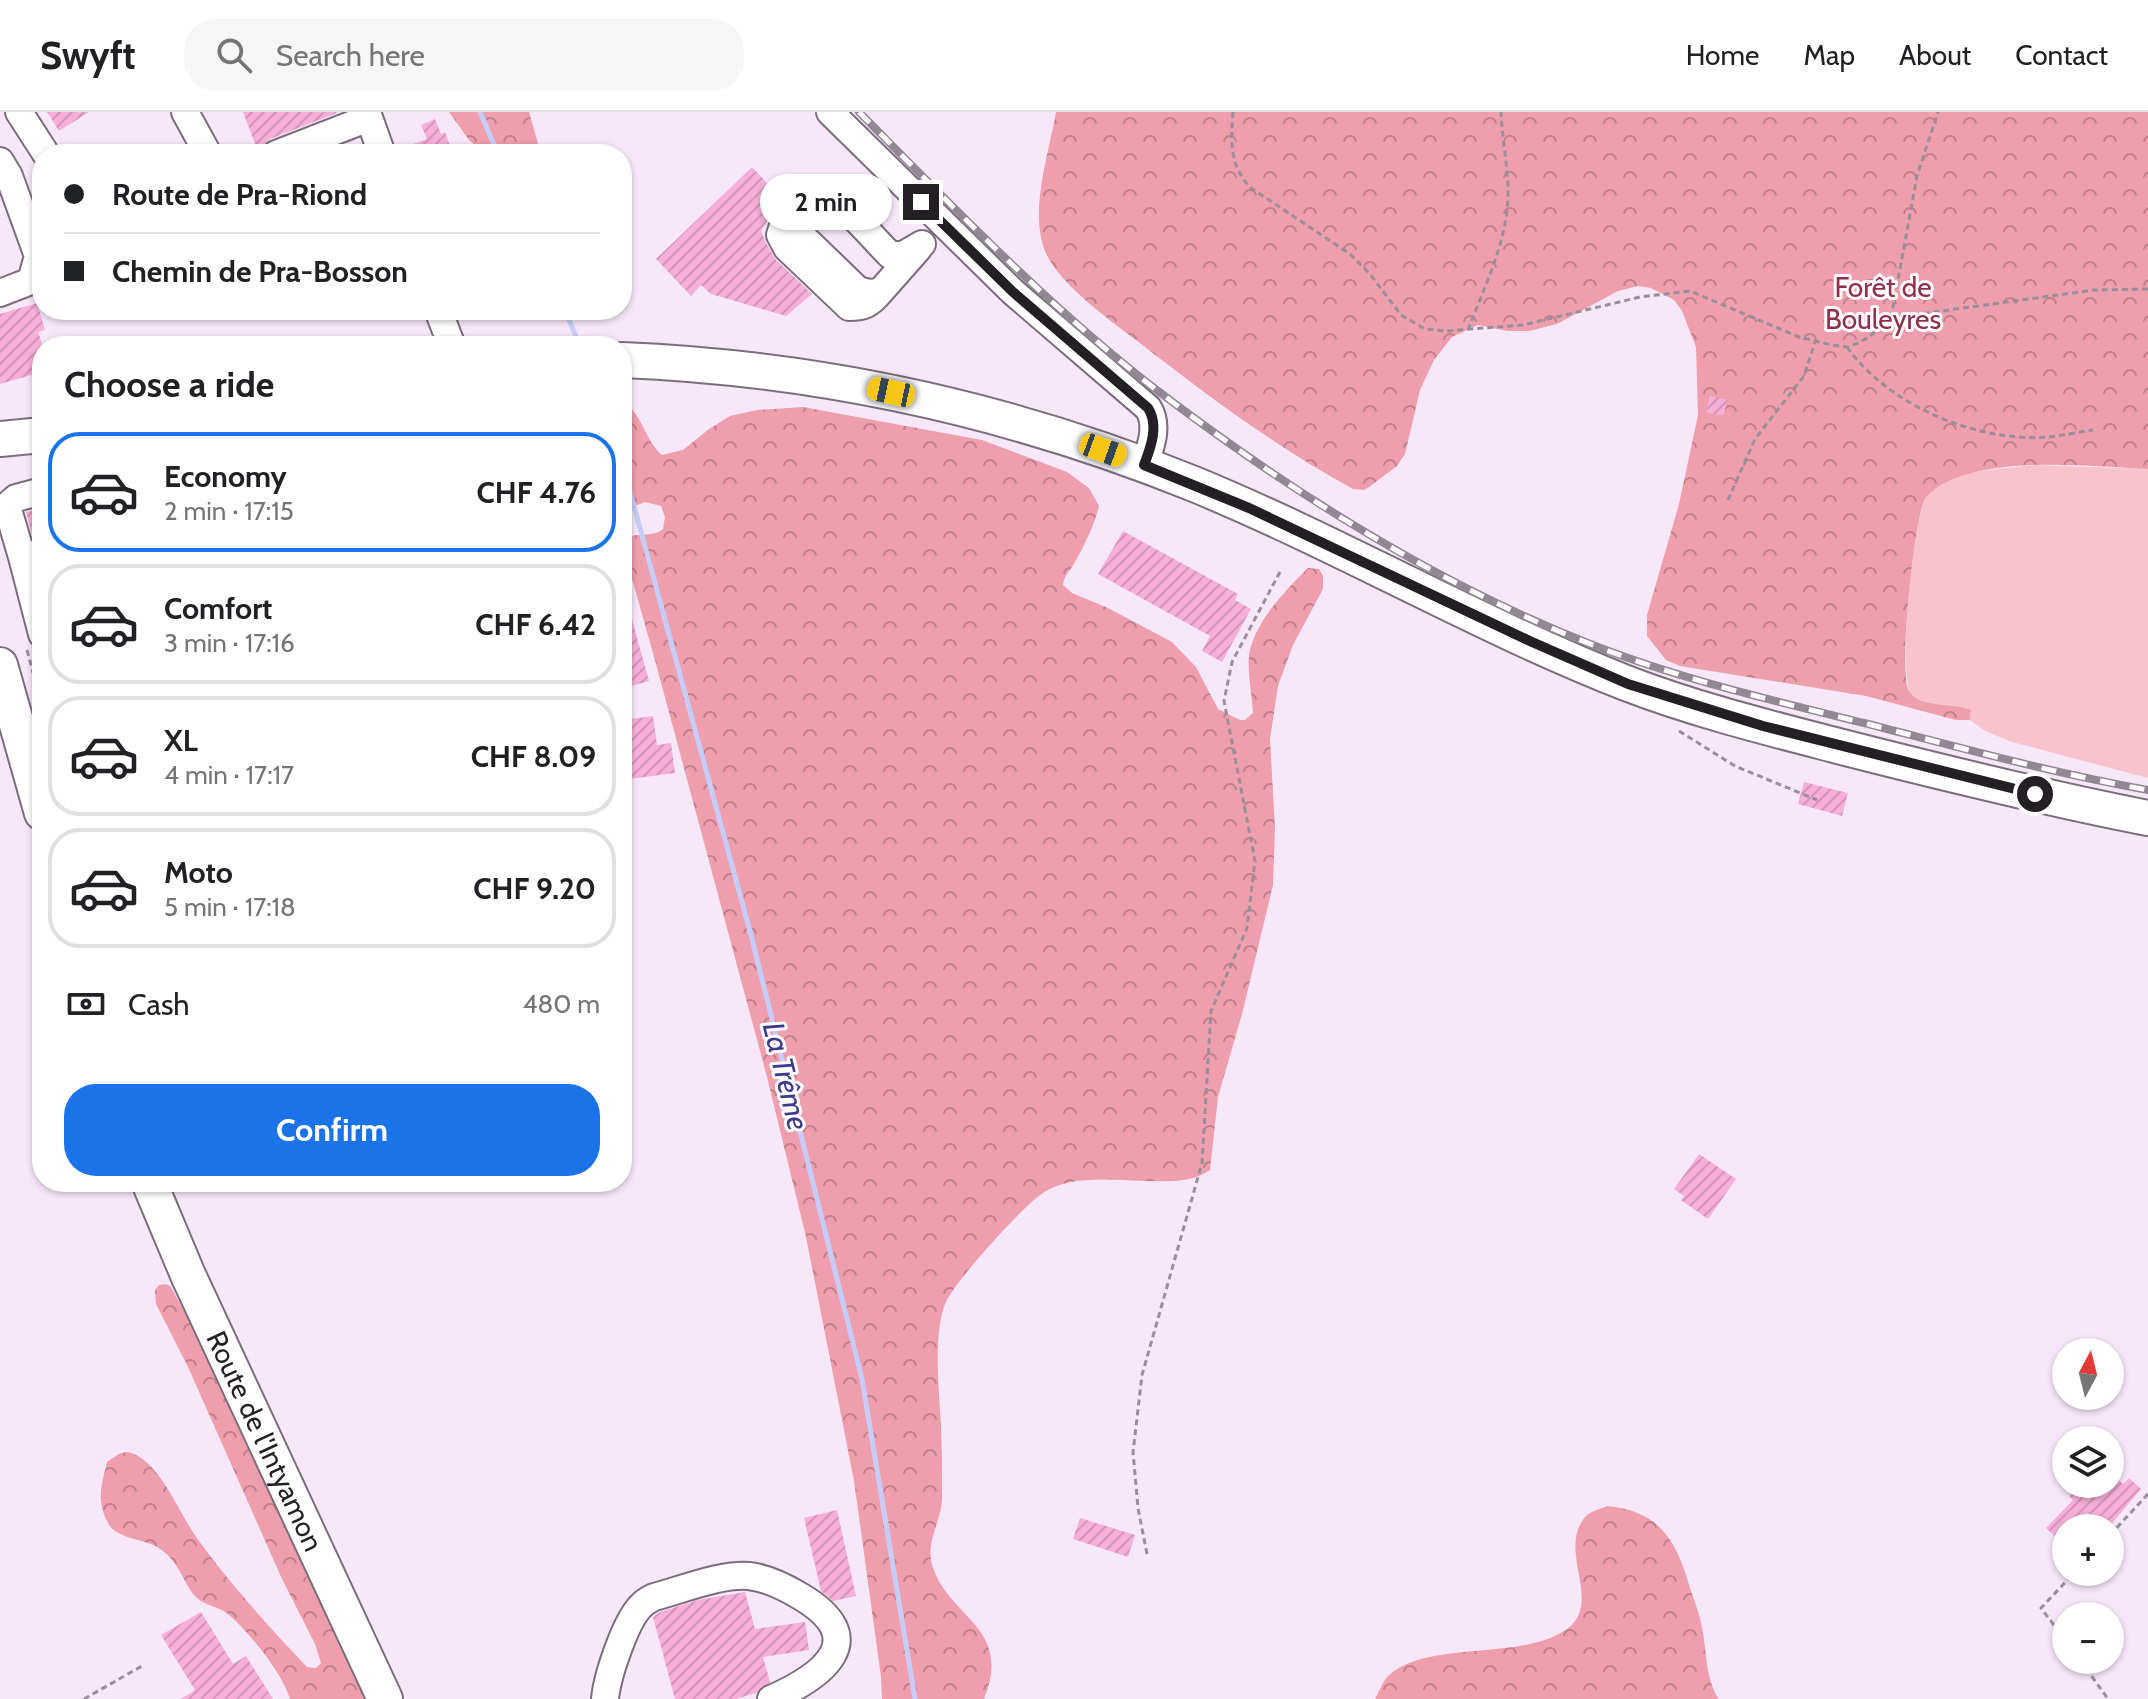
<!DOCTYPE html>
<meta charset="utf-8">
<style>
body{margin:0;font-family:Cabin,sans-serif;background:#f6f6f6;color:#202124;height:100vh;display:flex;flex-direction:column;font-size:30px;white-space:nowrap}
*{box-sizing:border-box;margin:0}
p{font-size:26px;color:#757577}
.icon{flex:none;width:44px;height:44px;fill:none;stroke:currentColor;stroke-width:2;stroke-linecap:round;stroke-linejoin:round}
.map{position:relative;flex:1;overflow:hidden}
.drawer{position:absolute;left:32px;top:224px;width:600px;height:856px;display:flex;flex-direction:column;background:#fff;border-radius:32px;box-shadow:0 2px 6px #0004}
.drawer>*{flex:none}
.banner{position:absolute;left:32px;top:32px;width:600px;height:176px;border-radius:32px;box-shadow:0 2px 6px #0004;display:grid;align-content:center;height:176px;padding:0 32px;background:#fff}
.needle{width:52px;rotate:7deg}
.buttons{position:absolute;left:2052px;top:1226px;display:grid;gap:16px}
.buttons a{display:grid;place-items:center;width:72px;height:72px;border-radius:50%;background:#fff;box-shadow:0 2px 6px #0004;font-size:40px}
.end{position:absolute;width:36px;height:36px;margin:-18px;border:10px solid #241f25;background:#fff;box-shadow:0 0 0 4px #fff}
.from{border-radius:50%}
.bubble{position:absolute;height:56px;border-radius:28px;background:#fff;box-shadow:0 2px 6px #0004;font-size:26px;font-weight:800;line-height:56px;text-align:center}
.car{position:absolute;width:24px;height:48px;margin:-24px -12px;border-radius:10px;box-shadow:0 0 6px 2px #0007;background:linear-gradient(#f5c518 24%,#345 0 40%,#f5c518 0 76%,#345 0 86%,#f5c518 0)}
.banner b{display:flex;align-items:center;gap:28px;height:76px;font-size:30px}
.banner b+b{border-top:2px solid #e0e0e0}
.banner i{width:20px;height:20px;background:#202124}
ul{padding:0;list-style:none}
li{display:flex;align-items:center;gap:24px;height:120px;margin:0 16px 12px;padding:0 16px;border:4px solid #e0e0e0;border-radius:32px}
li div{flex:1}
li b{display:block;font-size:30px}
li em{font-style:normal;font-weight:800}
li.selected{border-color:#1a73e8}
li>.icon{width:72px;height:72px;stroke-width:1.5}
h2{padding:0 32px;font-size:36px;line-height:96px}
.pay{display:flex;align-items:center;gap:20px;height:88px;padding:0 32px;font-size:30px}
.pay p{margin-inline-start:auto}
.button{display:flex;gap:16px;margin-top:auto;padding:16px 32px}
.button a{flex:1;height:92px;border-radius:32px;background:#1a73e8;color:#fff;font-size:32px;font-weight:800;line-height:92px;text-align:center}
header{display:flex;align-items:center;gap:48px;box-sizing:border-box;height:112px;padding:0 40px;background:#fff;border-bottom:2px solid #e0e0e0}
header strong{font-size:38px}
nav{display:flex;gap:44px;margin-inline-start:auto;font-size:28px}
.search{width:560px;height:72px;background:#f6f6f6;display:flex;align-items:center;gap:20px;box-sizing:border-box;padding:0 28px;border-radius:32px;color:#757577;font-size:30px}
.map>svg:first-child{display:block}
.grass{fill:#f9c3cd}
.forest{fill:url(#forest-crowns)}
.lines{fill:none;stroke-linecap:round;stroke-linejoin:round}
.stream{stroke:#c8cdf7;stroke-width:5}
.building{fill:url(#building-hatch)}
.minor-casing{stroke:#7b6e7c;stroke-width:30}
.major-casing{stroke:#7b6e7c;stroke-width:38}
.path{stroke:#998f9b;stroke-width:3;stroke-dasharray:6 4;stroke-linecap:butt}
.minor{stroke:#fff;stroke-width:26}
.major{stroke:#fff;stroke-width:34}
.rail-casing{stroke:#928894;stroke-width:8}
.rail{stroke:#fdfafe;stroke-width:5;stroke-dasharray:15;stroke-linecap:butt}
.route{stroke:#241f25;stroke-width:10}
.labels{text-anchor:middle;dominant-baseline:central;stroke-width:6;stroke-linejoin:round;paint-order:stroke}
.park-label{font-size:28px;fill:#8e304a;stroke:#fdfafe}
.street-label{font-size:28px;fill:#241f25;stroke:#fdfafe}
.water-label{font-size:30px;font-style:italic;fill:#3b3b8a;stroke:#fdfafe}
</style>
<header>
<strong>Swyft</strong>
<div class="search"><svg class="icon" aria-label="search" viewBox="0 0 24 24"><circle cx="10" cy="10" r="6"/><path d="M15 15l6 6"/></svg>Search here</div>
<nav><a>Home</a><a>Map</a><a>About</a><a>Contact</a></nav>
</header>
<div class="map">
<svg width="2148" height="1587" viewBox="0 0 2148 1587">
<defs>
<pattern id="forest-crowns" width="20" height="18" patternUnits="userSpaceOnUse" patternTransform="scale(2)"><rect width="20" height="18" fill="#ef9ead"/><path d="M2 6a3 3 0 1 1 6 0M12 15a3 3 0 1 1 6 0" fill="none" stroke="#c1808d"/></pattern>
<pattern id="building-hatch" width="6" height="6" patternUnits="userSpaceOnUse" patternTransform="scale(2)"><rect width="6" height="6" fill="#f7afd7"/><path d="M-1 1l2-2M0 6l6-6M5 7l2-2" fill="none" stroke="#d496b8"/></pattern>
</defs>
<rect width="100%" height="100%" fill="#f7e8f9"/>
<path class="grass" d="M2037,353L2148,357V666L2012,630L1985,619L1970,608L1971,598C1954,590 1926,596 1912,583C1897,568 1913,402 1927,384C1949,357 2005,357 2037,353Z"/>
<path class="forest" d="M449,0H529L541,42L484,41L469,28Z
M1056,0H2148V357C2087,354 1999,344 1944,371C1938,374 1929,381 1925,387C1914,406 1898,561 1909,579C1920,597 1954,590 1971,598L1970,608H1956L1866,584L1680,554L1666,548L1647,524V503L1679,392L1698,303L1696,235L1682,199L1674,188L1651,176L1638,174L1618,179L1557,212L1529,219H1507L1478,213L1452,225L1434,248L1420,278L1405,342L1397,354L1369,375L1364,378L1353,377C1276,335 1205,282 1136,228C1109,208 1057,170 1045,139C1029,99 1049,41 1056,0Z
M622,288C644,304 645,329 662,343L683,338L709,317L730,304L757,298L803,295L982,328L1067,360L1089,376L1099,394C1094,414 1085,432 1075,450C1071,458 1064,463 1063,473L1072,481L1108,496L1172,530L1196,555L1218,597L1240,608H1245L1253,601C1252,583 1246,554 1250,538C1258,506 1286,478 1308,456L1319,457L1323,464V477L1293,533L1278,574L1270,627L1275,716L1273,773L1242,902L1218,985L1210,1058C1172,1086 1085,1049 1040,1083C1020,1098 953,1171 945,1192C933,1224 939,1279 941,1313C942,1337 942,1361 942,1385C942,1410 924,1430 933,1456C950,1506 1013,1516 984,1587H882L881,1565L854,1369L806,1125L767,965L656,552L633,470L622,450V429C635,418 651,427 663,417L665,405L661,394L645,390L622,399Z
M166,1172L171,1175L197,1223L371,1587H290C283,1562 249,1520 229,1503C221,1495 210,1495 201,1489C184,1478 183,1452 160,1437C144,1425 116,1429 107,1409C96,1387 102,1372 107,1350C116,1344 123,1337 134,1342C163,1355 180,1404 199,1429C232,1474 269,1515 307,1555L316,1556L321,1551L315,1532L282,1467L188,1255L156,1192L155,1178L159,1173Z
M1607,1394C1662,1399 1677,1431 1691,1479C1696,1493 1701,1507 1703,1521C1707,1544 1706,1568 1719,1587H1375C1379,1580 1382,1571 1387,1565C1424,1528 1517,1549 1564,1519C1606,1493 1556,1440 1585,1405C1589,1400 1600,1397 1607,1394Z"/>
<g class="lines">
<path class="stream" d="M480,0L498,42
M565,198L580,234
M622,350L751,823L862,1267L915,1587"/>
</g>
<path class="building" d="M47,0H89L59,19Z
M243,0H336L337,1L270,27L263,33L259,42Z
M435,7L441,22L445,20L453,42H398L397,38L427,27L421,13Z
M752,55L781,86L761,119L766,131L776,148L812,182L786,204L711,182L701,173L691,184L656,147Z
M37,191L45,218L38,220L42,232V260L0,272V202Z
M1710,284L1727,288L1724,304L1706,300Z
M42,396V424L33,426L26,400Z
M1123,419L1238,482L1235,488L1251,497L1222,550L1202,539L1210,524L1098,462Z
M626,486L649,569L631,574L622,541V487Z
M653,604L657,633L671,631L675,661L622,668V608Z
M1804,670L1848,681L1842,704L1798,692Z
M1699,1042L1736,1067L1708,1107L1681,1088L1684,1084L1674,1077Z
M2110,1360L2123,1372L2129,1366L2141,1377L2108,1416H2066V1435L2046,1416L2073,1388L2069,1384L2080,1372H2110Z
M837,1398L856,1484L833,1489L821,1479L804,1406Z
M1080,1406L1135,1423L1128,1445L1073,1427Z
M745,1480L755,1517L805,1510L809,1538L763,1545L770,1570L756,1581L736,1587H675L653,1505L660,1500L698,1488Z
M201,1500L233,1552L246,1544L273,1587H181L195,1578L161,1523Z"/>
<g class="lines">
<g class="minor-casing">
<path id="minor" d="M19,0L46,42
M185,0L208,42
M367,0L382,42
M830,0L1013,180L1148,296C1159,313 1151,335 1144,353
M276,42L369,6
M0,49L9,64L38,144L31,169L0,181
M790,99L800,122L858,178L869,181L880,180L918,137
M880,180C870,192 864,195 849,195L787,136L780,123C785,103 807,68 832,86C853,101 872,125 890,143H903L922,132
M438,198L452,234
M42,379L16,386L7,394L22,445L42,440
M22,445L42,522
M605,1587C607,1565 626,1506 643,1492C646,1489 650,1487 654,1485C681,1478 723,1461 749,1464C768,1466 785,1475 800,1484C873,1527 823,1564 771,1587"/>
</g>
<g class="major-casing">
<g id="major">
<path d="M622,248C819,256 1011,298 1194,372C1340,432 1478,513 1626,571C1696,598 1769,616 1842,635C1944,661 2045,686 2148,706"/>
<path d="M0,327L42,323"/>
<path d="M0,553L42,701"/>
<path id="s1" d="M149,1070L188,1163L385,1587"/>
</g>
</g>
<path class="path" d="M1233,0C1231,30 1229,54 1251,76L1350,142L1370,162L1401,203L1425,217L1446,219L1523,213L1640,185L1690,179L1799,225L1832,233L1847,235L1858,231L1869,225L1891,206L2094,178L2148,177
M1891,206L1917,64L1938,0
M1468,218C1485,173 1510,124 1508,75C1507,50 1502,25 1501,0
M1847,235C1889,294 1978,331 2050,325C2064,323 2079,320 2093,318
M1728,388L1755,327L1804,264L1815,230
M27,538L42,594
M1679,619L1735,654L1817,688
M2110,1423L2148,1382
M1147,1442L1138,1396L1133,1340L1142,1263L1202,1051L1211,899L1247,816L1255,749L1224,589L1232,550L1281,458
M2066,1529L2041,1496L2075,1460
M2080,1548L2108,1587
M84,1587L142,1554"/>
<use href="#minor" class="minor"/>
<use href="#major" class="major"/>
<g class="rail-casing">
<path id="rail" d="M859,0C954,96 1047,193 1154,276C1289,379 1439,474 1598,535C1684,568 1775,589 1864,611C1958,635 2052,661 2148,678"/>
</g>
<use href="#rail" class="rail"/>
</g>
<g class="lines">
<path class="route" d="M921,90L1013,180L1148,296C1159,313 1151,335 1144,353L1249,396L1532,530L1628,572L1763,614L2035,682"/>
</g>
<g class="labels">
<g class="park-label">
<text x="1883" y="175">Forêt de<tspan x="1883" dy="32">Bouleyres</tspan></text>
</g>
<g class="street-label">
<text stroke="none"><textPath href="#s1" startOffset="284">Route de l'Intyamon</textPath></text>
</g>
<g class="water-label">
<text transform="translate(786 964) rotate(76)">La Trême</text>
</g>
</g>
</svg>
<div class="buttons">
<a><svg class="needle" viewBox="-14 -14 28 28"><path d="M0-13l5 13h-10z" fill="#e53935"/><path d="M0 13l5-13h-10z" fill="#757577"/></svg></a>
<a><svg class="icon" aria-label="layers" viewBox="0 0 24 24"><path d="M12 4l9 5-9 5-9-5zM3 14l9 5 9-5"/></svg></a>
<a>+</a>
<a>−</a>
</div>
<i class="end from" style="left:2035px;top:682px"></i>
<i class="end" style="left:921px;top:90px"></i>
<div class="bubble" style="left:760px;top:62px;width:132px">2 min</div>
<i class="car" style="left:891px;top:280px;rotate:282deg"></i>
<i class="car" style="left:1103px;top:338px;rotate:110deg"></i>
<div class="banner">
<b><i class="from"></i>Route de Pra-Riond</b>
<b><i></i>Chemin de Pra-Bosson</b>
</div>
<section class="drawer">
<h2>Choose a ride</h2>
<ul>
<li class="selected"><svg class="icon" aria-label="car" viewBox="0 0 24 24"><path d="M5 17H2v-5l4-1 3-4h7l3 4 3 1v5h-3M9 17h6M6 11h13"/><circle cx="7" cy="17" r="2"/><circle cx="17" cy="17" r="2"/></svg><div><b>Economy</b><p>2 min · 17:15</p></div><em>CHF 4.76</em></li>
<li><svg class="icon" aria-label="car" viewBox="0 0 24 24"><path d="M5 17H2v-5l4-1 3-4h7l3 4 3 1v5h-3M9 17h6M6 11h13"/><circle cx="7" cy="17" r="2"/><circle cx="17" cy="17" r="2"/></svg><div><b>Comfort</b><p>3 min · 17:16</p></div><em>CHF 6.42</em></li>
<li><svg class="icon" aria-label="car" viewBox="0 0 24 24"><path d="M5 17H2v-5l4-1 3-4h7l3 4 3 1v5h-3M9 17h6M6 11h13"/><circle cx="7" cy="17" r="2"/><circle cx="17" cy="17" r="2"/></svg><div><b>XL</b><p>4 min · 17:17</p></div><em>CHF 8.09</em></li>
<li><svg class="icon" aria-label="car" viewBox="0 0 24 24"><path d="M5 17H2v-5l4-1 3-4h7l3 4 3 1v5h-3M9 17h6M6 11h13"/><circle cx="7" cy="17" r="2"/><circle cx="17" cy="17" r="2"/></svg><div><b>Moto</b><p>5 min · 17:18</p></div><em>CHF 9.20</em></li>
</ul>
<div class="pay"><svg class="icon" aria-label="cash" viewBox="0 0 24 24"><path d="M3 7h18v10H3z"/><circle cx="12" cy="12" r="2"/></svg>Cash<p>480 m</p></div>
<div class="button"><a>Confirm</a></div>
</section>
</div>
